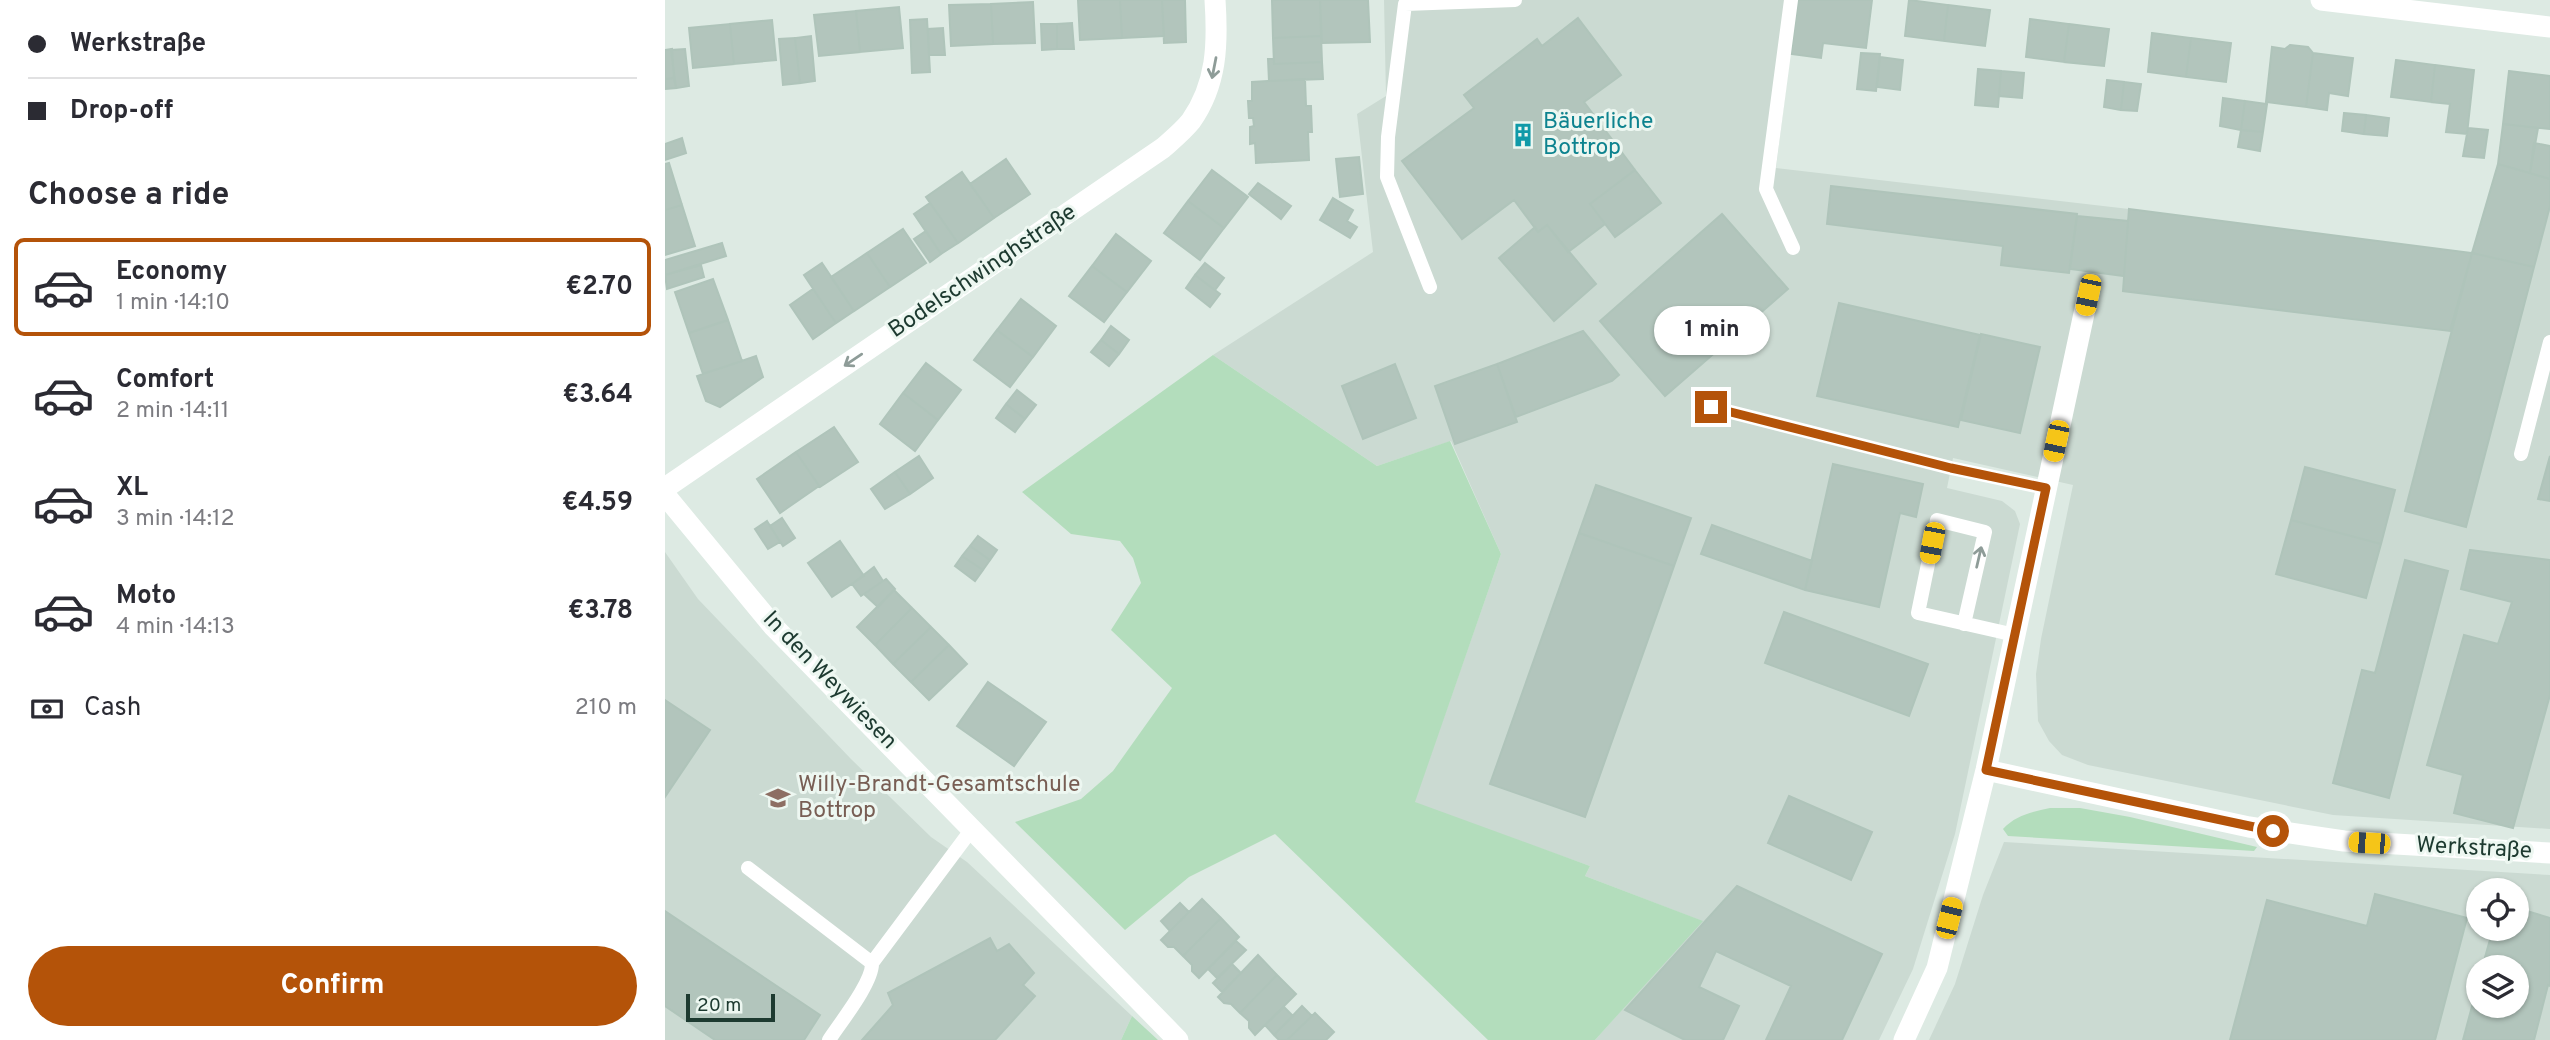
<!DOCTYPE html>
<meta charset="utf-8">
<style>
body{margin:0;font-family:Overpass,sans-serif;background:#f2f2f3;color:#2b2b33;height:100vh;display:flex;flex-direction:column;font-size:26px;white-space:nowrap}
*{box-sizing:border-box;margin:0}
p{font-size:23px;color:#7c7c81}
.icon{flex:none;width:38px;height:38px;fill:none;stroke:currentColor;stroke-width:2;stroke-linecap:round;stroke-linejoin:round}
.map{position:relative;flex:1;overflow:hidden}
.panel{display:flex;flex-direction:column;background:#fff;width:665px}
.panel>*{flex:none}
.guide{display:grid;align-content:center;height:154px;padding:0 28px;background:#fff}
.tools{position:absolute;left:1801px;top:878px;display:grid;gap:14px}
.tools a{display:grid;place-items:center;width:63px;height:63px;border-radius:50%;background:#fff;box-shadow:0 2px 5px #0004;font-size:35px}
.scale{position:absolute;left:21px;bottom:18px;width:89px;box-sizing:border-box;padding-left:7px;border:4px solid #1d3a30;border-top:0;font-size:19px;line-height:24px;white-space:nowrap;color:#1d3a30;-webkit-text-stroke:5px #edf7f1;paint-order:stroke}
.end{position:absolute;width:32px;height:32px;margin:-16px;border:9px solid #b45309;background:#fff;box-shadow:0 0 0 4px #fff}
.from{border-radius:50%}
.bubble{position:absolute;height:49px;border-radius:24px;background:#fff;box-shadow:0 2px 5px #0004;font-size:23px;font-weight:700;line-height:49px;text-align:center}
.car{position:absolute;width:21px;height:42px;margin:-21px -10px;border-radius:9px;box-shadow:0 0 5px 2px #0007;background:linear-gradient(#f5c518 24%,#345 0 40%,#f5c518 0 76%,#345 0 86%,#f5c518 0)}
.guide b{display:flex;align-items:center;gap:24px;height:66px;font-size:26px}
.guide b+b{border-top:2px solid #e1e1e2}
.guide i{width:18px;height:18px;background:#2b2b33}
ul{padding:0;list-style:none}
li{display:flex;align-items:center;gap:21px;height:98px;margin:0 14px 10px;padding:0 14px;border:4px solid transparent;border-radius:10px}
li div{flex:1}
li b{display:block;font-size:26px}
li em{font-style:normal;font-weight:700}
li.current{border-color:#b45309}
li>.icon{width:63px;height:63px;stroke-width:1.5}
h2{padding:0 28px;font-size:32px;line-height:84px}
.pay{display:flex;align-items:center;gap:18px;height:77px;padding:0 28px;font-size:26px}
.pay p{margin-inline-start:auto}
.action{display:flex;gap:14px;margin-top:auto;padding:14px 28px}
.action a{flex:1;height:80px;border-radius:42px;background:#b45309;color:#fff;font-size:28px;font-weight:700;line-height:80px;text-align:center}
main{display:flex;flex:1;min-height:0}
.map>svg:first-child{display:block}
.built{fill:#cbdad2;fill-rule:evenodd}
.green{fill:#b3ddbc}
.building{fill:#b2c5bc;stroke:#afc4ba;stroke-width:2}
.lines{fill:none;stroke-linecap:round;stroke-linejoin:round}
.lane{stroke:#fff;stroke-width:14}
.street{stroke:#fff;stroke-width:21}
.oneway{stroke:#8e9c98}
.route{stroke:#b45309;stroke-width:9}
.labels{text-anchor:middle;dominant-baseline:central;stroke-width:6;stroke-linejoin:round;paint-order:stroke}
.culture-label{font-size:23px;fill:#0d838f;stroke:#edf7f1;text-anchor:start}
.street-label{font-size:23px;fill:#1d3a30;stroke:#edf7f1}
.education-label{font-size:23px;fill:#785e54;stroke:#edf7f1;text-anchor:start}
</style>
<main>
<section class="panel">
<div class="guide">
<b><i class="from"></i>Werkstraße</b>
<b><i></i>Drop-off</b>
</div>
<h2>Choose a ride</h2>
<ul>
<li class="current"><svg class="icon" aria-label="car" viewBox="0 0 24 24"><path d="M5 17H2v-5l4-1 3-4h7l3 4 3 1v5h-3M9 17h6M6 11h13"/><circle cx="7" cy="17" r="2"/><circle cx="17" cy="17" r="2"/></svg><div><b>Economy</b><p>1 min · 14:10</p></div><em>€2.70</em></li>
<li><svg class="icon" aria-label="car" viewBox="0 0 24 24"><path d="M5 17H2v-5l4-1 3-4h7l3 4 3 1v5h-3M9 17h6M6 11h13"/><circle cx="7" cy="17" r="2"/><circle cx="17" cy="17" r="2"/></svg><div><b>Comfort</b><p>2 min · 14:11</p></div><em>€3.64</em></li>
<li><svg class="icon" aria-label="car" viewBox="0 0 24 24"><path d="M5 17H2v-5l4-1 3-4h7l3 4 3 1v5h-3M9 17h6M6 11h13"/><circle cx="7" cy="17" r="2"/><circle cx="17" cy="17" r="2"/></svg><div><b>XL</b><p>3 min · 14:12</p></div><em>€4.59</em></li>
<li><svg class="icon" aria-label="car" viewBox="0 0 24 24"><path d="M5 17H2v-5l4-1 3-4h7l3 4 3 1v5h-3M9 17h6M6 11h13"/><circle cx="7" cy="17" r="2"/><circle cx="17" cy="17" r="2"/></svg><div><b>Moto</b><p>4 min · 14:13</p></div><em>€3.78</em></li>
</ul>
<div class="pay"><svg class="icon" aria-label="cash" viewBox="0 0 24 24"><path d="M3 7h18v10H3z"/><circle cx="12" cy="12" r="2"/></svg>Cash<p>210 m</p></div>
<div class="action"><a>Confirm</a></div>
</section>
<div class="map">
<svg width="1885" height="1040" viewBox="0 0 1885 1040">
<rect width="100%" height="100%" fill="#ddeae3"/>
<path class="built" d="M719,0H1132L1111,168L1464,209L1807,253L1833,164L1885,179V829L1668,815L1423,765L1397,755L1384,741L1373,721L1371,674L1376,639L1408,485L1288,458L1282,488L1337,501L1350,511L1355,524L1290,834L1248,969L1214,1040H930L1037,921L920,876L925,866L749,803L836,554L786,441L712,466L548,355L708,252L692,114L721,96Z
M0,552L33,599L186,759L266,837L302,862L467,1016L456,1040H0Z
M1339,842L1885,875V1040H1264L1290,984L1318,895ZM1813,891H1852V929H1813ZM1813,968H1852V1006H1813Z"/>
<path class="green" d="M548,355L712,466L785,441L836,554L750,802L925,866L920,876L1038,921L930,1040H823L610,834L524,877L460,930L350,822L416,799L448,771L507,688L446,630L476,583L468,558L455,541L406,534L357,492Z
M1385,808H1415L1465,817L1592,847L1589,851L1343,836L1338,829C1351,815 1367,812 1385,808Z
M467,1016L493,1040H456Z"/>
<path class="building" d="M413,0H455L457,38L415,40Z
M455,0H497L499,36L457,38Z
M497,0H520L521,42L499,43Z
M607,0H655L656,36L608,38Z
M655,0H703L705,42L657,43Z
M1133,0H1207L1201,48L1158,43L1156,58L1126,54Z
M1244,0L1283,5L1279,41L1240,36Z
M368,2L370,43L328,44L326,4Z
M326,4L328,44L286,46L284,5Z
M1283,5L1325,10L1320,46L1279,41Z
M234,7L238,48L195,52L191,11Z
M191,11L195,52L154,56L149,15Z
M913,18L956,75L919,102L970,170L925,204L940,224L903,252L882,225L873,232L849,200L797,239L737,161L809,108L799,95L872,39L877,46Z
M262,19L265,72L247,73L245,20Z
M1365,19L1404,24L1399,62L1361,57Z
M107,20L111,60L69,64L65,24Z
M407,23L409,49H392V24Z
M65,24L69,64L28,68L24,28Z
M376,24H392V49L377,50Z
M1404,24L1444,29L1439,66L1399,62Z
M278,28L280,55H264L263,29Z
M1487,33L1526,38L1521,77L1483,72Z
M146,36L150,81L135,83L130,38Z
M656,36L657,62L609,64L608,38Z
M130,38L135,83L118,85L114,39Z
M1526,38L1566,43L1561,82L1521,77Z
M1625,45L1643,47L1648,53L1641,107L1601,102L1607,47L1620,49Z
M7,49L9,78L0,79V50Z
M20,49L24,86L11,88L6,50Z
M1196,53L1215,54L1211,91L1192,89Z
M1648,53L1688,58L1683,96L1664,93L1662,110L1641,107Z
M1215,57L1238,60L1235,90L1212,87Z
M603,59H609V64L657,62L658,79L604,81Z
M1731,60L1770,65L1766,102L1726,97Z
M1770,65L1809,70L1802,134L1781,132L1785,104L1766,102Z
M1313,69L1336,71L1333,107L1310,105Z
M1336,71L1359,73L1357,98L1334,96Z
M1844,71L1885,76V129L1838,124Z
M9,78L11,88L0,89V79Z
M640,79L641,106H646L647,132H643L644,160L591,163L590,143L585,144V127L589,126L588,118H584L583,101H587V82Z
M1442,80L1459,82L1456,110L1439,107Z
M1459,82L1476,84L1472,111L1456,110Z
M1558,98L1580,101L1576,130L1555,126Z
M1580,101L1602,104L1598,132L1576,130Z
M1679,113L1701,115L1699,134L1677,131Z
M1701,115L1724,118L1722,136L1699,134Z
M1838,124L1873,128L1865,173L1833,164Z
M1803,128L1823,130L1819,158L1798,156Z
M1576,130L1598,132L1595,151L1573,147Z
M17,138L21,153L0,160V144Z
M1869,143L1885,146V179L1865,173Z
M694,157L698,194L675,197L671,159Z
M341,159L365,194L329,218L305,184Z
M4,163L17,205L0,210V164Z
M1833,164L1885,179V206L1869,267L1807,253Z
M547,170L583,197L559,228L523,201Z
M970,170L996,203L950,237L925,204Z
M297,172L329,218L293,243L261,197Z
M593,183L626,206L616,219L584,194Z
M1166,186L1412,214L1404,273L1336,265L1338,246L1162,224Z
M668,198L688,210L682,221L692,227L685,238L655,220Z
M523,201L559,228L535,260L499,233Z
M265,203L293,243L276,254L249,214Z
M17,205L30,246L0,255V210Z
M1464,209L1807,253L1785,331L1458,291Z
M1057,214L1123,289L1000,396L935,321Z
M1412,216L1463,221L1459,276L1405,269Z
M882,225L931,284L889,321L834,258L870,227L873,232Z
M238,229L261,263L225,287L202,253Z
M261,231L276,254L265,262L249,239Z
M451,234L486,261L462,292L427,266Z
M57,243L61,256L0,275V260Z
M202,253L225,287L189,311L166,277Z
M1807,253L1869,267L1801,527L1740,511Z
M157,263L189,311L171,323L139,275Z
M540,263L559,278L550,290L530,275Z
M36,265L39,277L2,289L0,275Z
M427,266L462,292L439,322L404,296Z
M530,275L555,294L545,307L521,288Z
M48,279L63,320L24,333L10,292Z
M148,289L171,323L148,339L125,305Z
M356,299L391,326L368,357L332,330Z
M1174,303L1315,335L1293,427L1152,396Z
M63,320L77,361L38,374L24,333Z
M446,326L464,340L454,354L436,340Z
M332,330L368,357L345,387L309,360Z
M918,331L954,375L947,381L851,417L832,364Z
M1316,334L1375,347L1355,433L1296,420Z
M436,340L454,354L444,366L426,352Z
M91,356L98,377L55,407L41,401L32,376Z
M261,363L296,390L273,420L238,393Z
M730,364L751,418L698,439L677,386Z
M832,364L852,422L790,444L770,386Z
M352,390L371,405L360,419L341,404Z
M238,393L273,420L250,451L215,424Z
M341,404L360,419L350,432L331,418Z
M169,427L193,462L155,487L131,452Z
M131,452L154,486L115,513L92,479Z
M254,456L268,478L245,494L230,472Z
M1885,456V501L1873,499Z
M1168,464L1258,484L1251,517L1235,513L1214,607L1140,590Z
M1640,467L1730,490L1716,544L1626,520Z
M230,472L245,494L220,509L206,489Z
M931,485L1026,518L1009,566L914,533Z
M117,518L130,538L118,546L105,526Z
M1626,520L1716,544L1701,598L1611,574Z
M102,521L115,542L103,549L90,529Z
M1047,525L1147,561L1140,590L1036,554Z
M914,533L1009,566L920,817L825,784Z
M313,536L332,550L325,560L305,546Z
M175,541L199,576L167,597L143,563Z
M305,546L325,560L318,570L297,556Z
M1805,550L1885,560V695L1848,828L1789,813L1798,775L1762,765L1799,635L1833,644L1847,602L1796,589Z
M297,556L318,570L310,581L290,566Z
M1740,560L1783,571L1724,798L1668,783L1697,670L1710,673Z
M209,567L218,581L196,596L187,584Z
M221,579L230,589L213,607L199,594Z
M229,590L247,608L210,645L192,627Z
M247,608L266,627L228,664L210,645Z
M1119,612L1263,664L1244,716L1100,663Z
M266,627L284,645L246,682L228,664Z
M284,645L302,664L264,700L246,682Z
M323,682L381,722L349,766L292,726Z
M0,700L45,730L0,797Z
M1124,796L1207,832L1186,880L1103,843Z
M1072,886L1217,954L1177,1040H1101L1126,986L1051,951L1034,987L1074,1006L1058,1040H1020L960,1010Z
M1710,894L1802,918L1770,1040H1565L1602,900L1702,926Z
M537,899L556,918L518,956L509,947H503L496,940Z
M515,903L524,912L505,931L496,921Z
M1852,908L1885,918V986L1883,985L1869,1040H1798L1813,984V1006H1852V968H1817L1828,929H1852Z
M0,911L155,1015L139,1040H50L0,1006Z
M556,918L574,937L534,978L527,971V965L518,956Z
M325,938L332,951L344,944L369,973L358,985L370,996L330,1040H197L228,1005L223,993Z
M571,941L581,950L552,978L543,969Z
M593,955L612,975L575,1013L566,1004L559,1003L553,997Z
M567,964L576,973L557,992L548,983Z
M612,975L631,994L590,1035L584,1028V1021L575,1013Z
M637,1006L647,1016L622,1040H614L609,1035Z
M619,1007L628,1016L609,1035L600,1025Z
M650,1013L669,1032L661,1040H622Z"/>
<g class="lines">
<path class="lane" d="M1126,0L1101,189L1128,248
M765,287L722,177L723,137L740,4L850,0
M1046,407L1286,468L1381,488
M1856,454L1885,342
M1299,624L1320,532L1272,520L1253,613L1350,635
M83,868L207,963C208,982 175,1023 164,1040
M207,963L307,829"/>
<path class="street" d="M1656,0L1885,27
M0,488L498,148C507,140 518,131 526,121C552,84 553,44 550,0
M0,495L109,627L513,1040
M1321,770L1584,827L1679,841L1885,853
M1239,1040L1272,968L1321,770L1423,295"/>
</g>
<defs><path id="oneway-shaft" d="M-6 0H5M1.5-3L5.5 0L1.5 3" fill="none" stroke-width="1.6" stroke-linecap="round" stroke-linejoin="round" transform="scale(1.75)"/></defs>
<g class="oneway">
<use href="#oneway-shaft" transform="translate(549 68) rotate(101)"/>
<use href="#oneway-shaft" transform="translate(188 360) rotate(146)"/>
<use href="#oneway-shaft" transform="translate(1314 557) rotate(-77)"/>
</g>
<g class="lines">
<path class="route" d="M1046,407L1286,468L1381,488L1321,770L1608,831"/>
</g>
<defs>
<g id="building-bare" transform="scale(1.89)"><path d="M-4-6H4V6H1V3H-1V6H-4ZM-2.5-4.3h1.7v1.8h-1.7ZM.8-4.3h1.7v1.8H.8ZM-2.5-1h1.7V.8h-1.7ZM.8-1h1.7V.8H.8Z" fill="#0f9aa8" stroke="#edf7f1" stroke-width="2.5" paint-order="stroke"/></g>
<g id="school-bare" transform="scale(1.89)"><path d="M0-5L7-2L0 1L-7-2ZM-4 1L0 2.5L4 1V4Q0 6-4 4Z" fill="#8d6e63" stroke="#edf7f1" stroke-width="2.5" paint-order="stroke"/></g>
</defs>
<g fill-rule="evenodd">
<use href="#building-bare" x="858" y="135"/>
<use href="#school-bare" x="113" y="798"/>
</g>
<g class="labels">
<g class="culture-label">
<text x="878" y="122">Bäuerliche<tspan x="878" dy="26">Bottrop</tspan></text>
</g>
<g class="street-label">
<text transform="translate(318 272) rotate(-34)">Bodelschwinghstraße</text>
<text transform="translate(164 681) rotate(46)">In den Weywiesen</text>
<text transform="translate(1809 849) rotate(3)">Werkstraße</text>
</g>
<g class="education-label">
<text x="133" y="785">Willy-Brandt-Gesamtschule<tspan x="133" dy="26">Bottrop</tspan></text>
</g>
</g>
</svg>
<div class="tools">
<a><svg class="icon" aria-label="locate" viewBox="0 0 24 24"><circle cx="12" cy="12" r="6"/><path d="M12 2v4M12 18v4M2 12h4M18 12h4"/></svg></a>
<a><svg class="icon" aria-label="layers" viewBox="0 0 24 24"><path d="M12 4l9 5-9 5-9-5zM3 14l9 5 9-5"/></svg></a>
</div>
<div class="scale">20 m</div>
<i class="end from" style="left:1608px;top:831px"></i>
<i class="end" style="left:1046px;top:407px"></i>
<div class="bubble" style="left:989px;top:306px;width:116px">1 min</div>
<i class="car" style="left:1423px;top:295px;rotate:192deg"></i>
<i class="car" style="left:1391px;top:441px;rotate:192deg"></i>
<i class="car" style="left:1267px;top:543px;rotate:191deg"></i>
<i class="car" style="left:1704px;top:843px;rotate:273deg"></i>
<i class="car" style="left:1284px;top:918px;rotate:14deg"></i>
</div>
</main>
